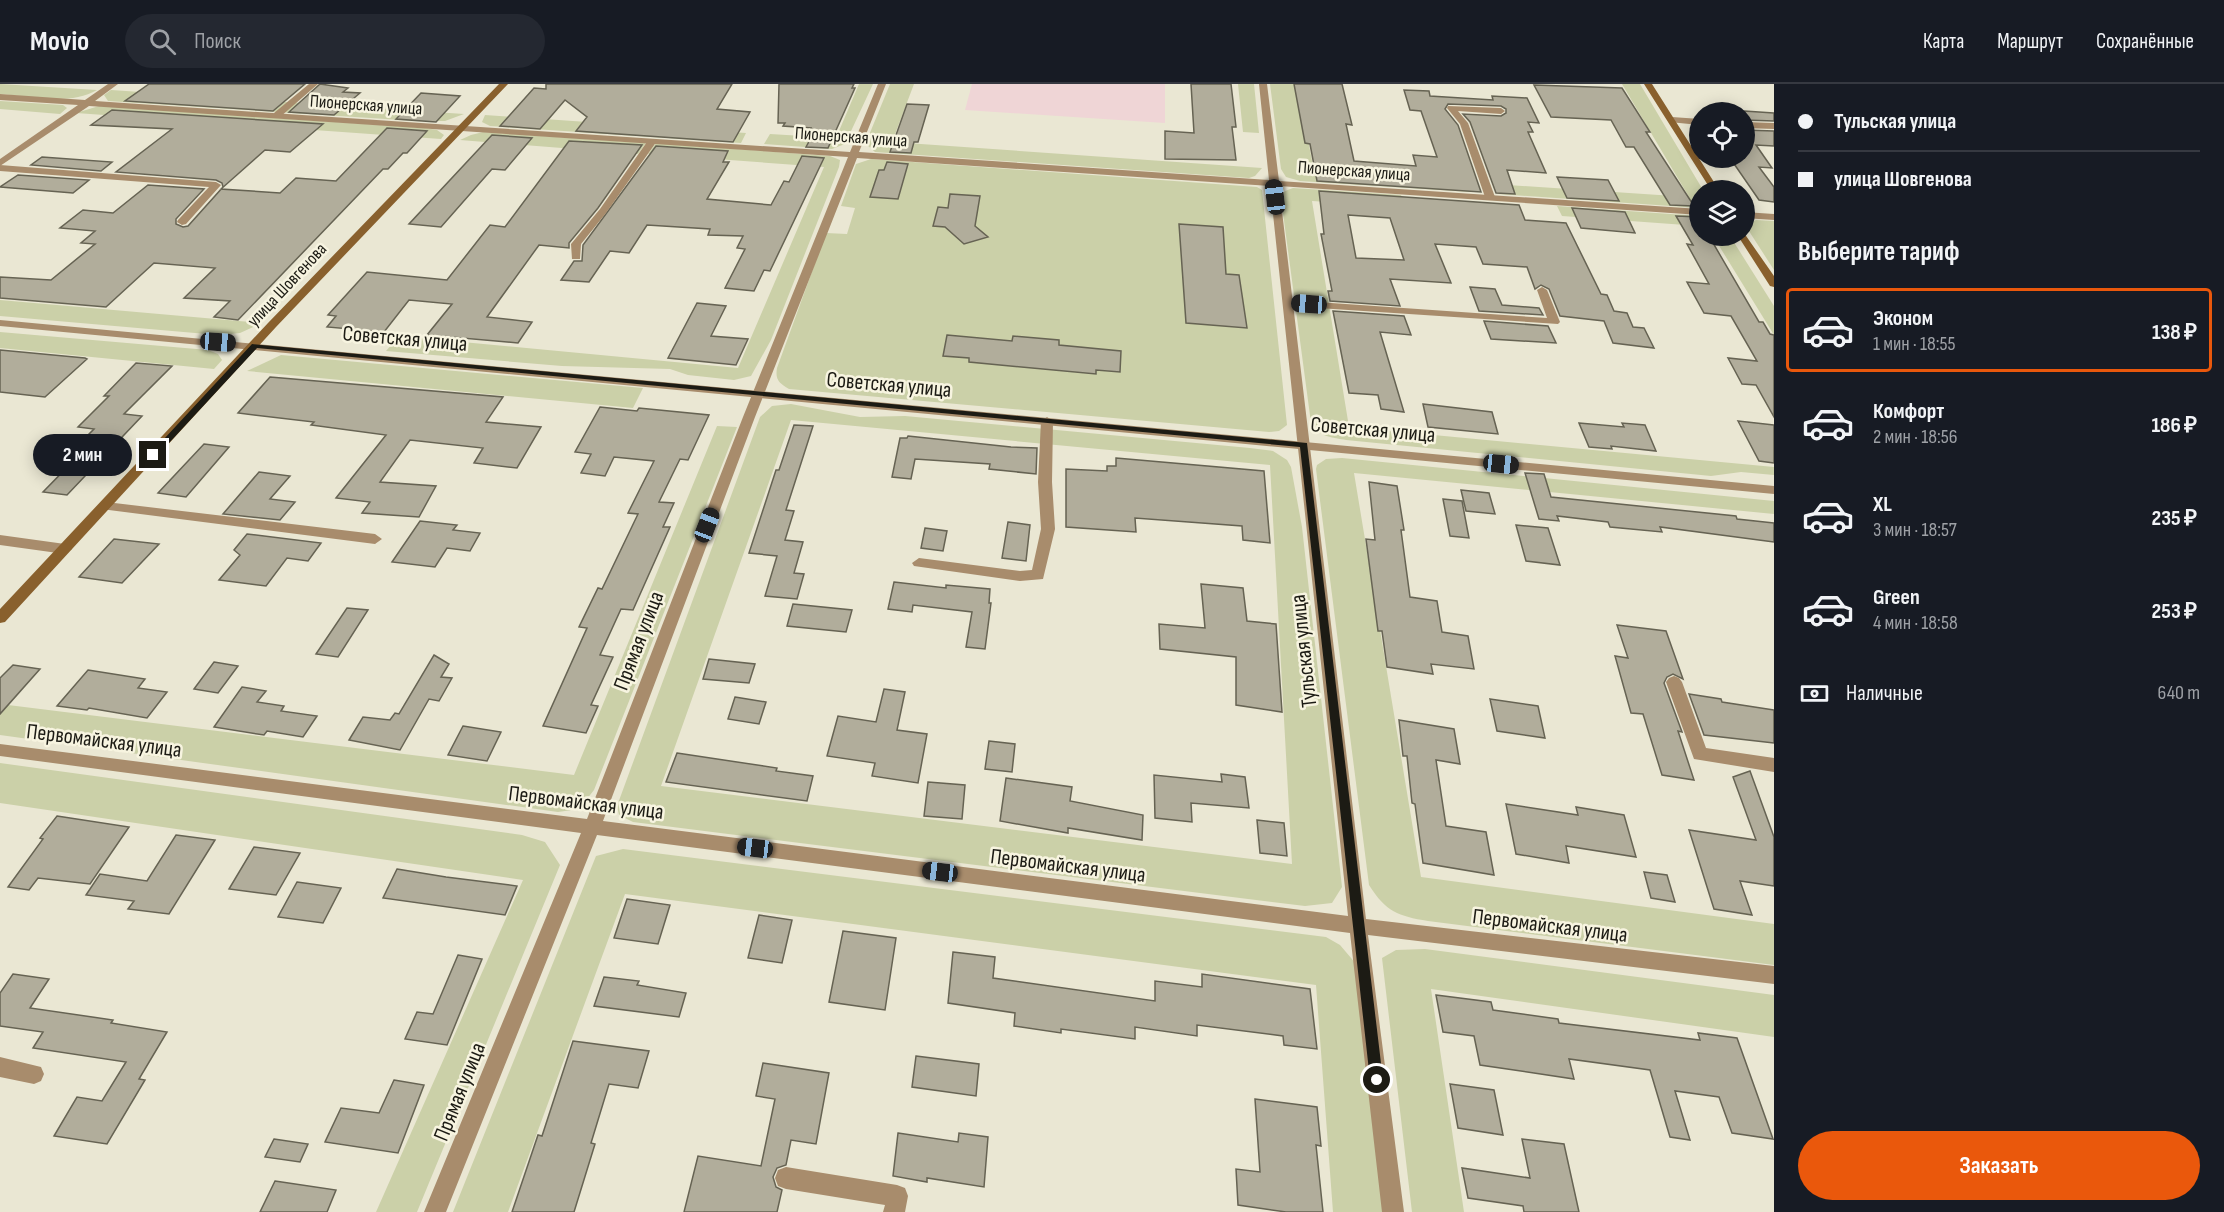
<!DOCTYPE html>
<html lang="ru">
<meta charset="utf-8">
<style>
body{margin:0;font-family:"Sofia Sans Condensed",sans-serif;background:#242831;color:#f1f3f6;height:100vh;display:flex;flex-direction:column;font-size:22px;white-space:nowrap}
*{box-sizing:border-box;margin:0}
p{font-size:20px;color:#9ea1a6}
.icon{flex:none;width:33px;height:33px;fill:none;stroke:currentColor;stroke-width:2;stroke-linecap:round;stroke-linejoin:round}
.map{position:relative;flex:1;overflow:hidden}
.side{display:flex;flex-direction:column;background:#171b24;width:450px}
.side>*{flex:none}
.guide{display:grid;align-content:center;height:132px;padding:0 24px;background:#171b24}
.controls{position:absolute;left:1689px;top:18px;display:grid;gap:12px}
.controls a{display:grid;place-items:center;width:66px;height:66px;border-radius:50%;background:#171b24;box-shadow:0 3px 15px #0003;font-size:30px}
.end{position:absolute;width:27px;height:27px;margin:-14px;border:8px solid #1c1b14;background:#fff;box-shadow:0 0 0 3px #fff}
.from{border-radius:50%}
.bubble{position:absolute;height:42px;border-radius:21px;background:#171b24;box-shadow:0 3px 15px #0003;font-size:20px;font-weight:700;line-height:42px;text-align:center}
.car{position:absolute;width:18px;height:36px;margin:-18px -9px;border-radius:8px;box-shadow:0 0 4px 2px #0007;background:linear-gradient(#222 24%,#8ab4d8 0 40%,#222 0 76%,#8ab4d8 0 86%,#222 0)}
.guide b{display:flex;align-items:center;gap:21px;height:57px;font-size:22px}
.guide b+b{border-top:2px solid #363941}
.guide i{width:15px;height:15px;background:#f1f3f6}
ul{padding:0;list-style:none}
li{display:flex;align-items:center;gap:18px;height:84px;margin:0 12px 9px;padding:0 12px;border:3px solid transparent;border-radius:6px}
li div{flex:1}
li b{display:block;font-size:22px}
li em{font-style:normal;font-weight:700}
li.on{border-color:#ea580c}
li>.icon{width:54px;height:54px;stroke-width:1.5}
h2{padding:0 24px;font-size:27px;line-height:72px}
.pay{display:flex;align-items:center;gap:15px;height:66px;padding:0 24px;font-size:22px}
.pay p{margin-inline-start:auto}
.button{display:flex;gap:12px;margin-top:auto;padding:12px 24px}
.button a{flex:1;height:69px;border-radius:36px;background:#ea580c;color:#fff;font-size:24px;font-weight:700;line-height:69px;text-align:center}
header{display:flex;align-items:center;gap:36px;box-sizing:border-box;height:84px;padding:0 30px;background:#171b24;border-bottom:2px solid #363941}
header strong{font-size:28px}
nav{display:flex;gap:33px;margin-inline-start:auto;font-size:21px}
.search{width:420px;height:54px;background:#242831;display:flex;align-items:center;gap:15px;box-sizing:border-box;padding:0 21px;border-radius:33px;color:#9ea1a6;font-size:22px}
main{display:flex;flex:1;min-height:0}
.map>svg:first-child{display:block}
.education{fill:#efd5d6}
.green{fill:#cbd0a8;fill-rule:evenodd}
.building{fill:#b1ad9b;stroke:#666353;stroke-width:1.5;fill-rule:evenodd}
.lines{fill:none;stroke-linecap:round;stroke-linejoin:round}
.service{fill:#a88c6c;fill-rule:evenodd}
.minor{fill:#a88c6c;fill-rule:evenodd}
.tertiary{fill:#a88c6c;fill-rule:evenodd}
.secondary{fill:#89602d;fill-rule:evenodd}
.route{fill:#1c1b14}
.labels{text-anchor:middle;dominant-baseline:central;stroke-width:5;stroke-linejoin:round;paint-order:stroke}
.far-street-label{font-size:18px;fill:#1c1b14;stroke:#f7f4e0}
.street-label{font-size:22px;fill:#1c1b14;stroke:#f7f4e0}
</style>
<header>
<strong>Movio</strong>
<div class="search"><svg class="icon" aria-label="search" viewBox="0 0 24 24"><circle cx="10" cy="10" r="6"/><path d="M15 15l6 6"/></svg>Поиск</div>
<nav><a>Карта</a><a>Маршрут</a><a>Сохранённые</a></nav>
</header>
<main>
<div class="map">
<svg width="1774" height="1128" viewBox="0 0 1774 1128">
<rect width="100%" height="100%" fill="#eae7d3"/>
<path class="education" d="M972,0H1165V39L965,26Z"/>
<path class="green" d="M0,0L97,6C70,22 30,12 0,10Z
M859,0H873L845,60L832,65L764,60L770,50L836,54Z
M890,0H914L892,58L1262,84L1255,92L1249,94L875,68L866,60L867,56Z
M1238,0H1254L1259,49L1243,48Z
M1270,0H1297L1314,87L1466,98L1471,108L1300,97L1286,93L1281,85Z
M1622,0H1640L1703,106H1700L1699,124L1499,110L1493,100L1689,113Z
M111,6L464,30L445,37H417L108,17L104,11Z
M0,17L63,21L67,24L60,30L0,25Z
M99,22L425,44L437,46L444,51L441,55L76,29Z
M485,31L746,49L741,59L490,42L482,38Z
M483,48L646,59L638,70L460,56L471,51Z
M656,59L830,72L840,76L839,83L771,256L751,292L734,296L688,291L670,285L562,282L386,267L399,252L738,284L824,83L648,70Z
M871,75L1257,103L1262,106L1287,341L1279,347L1269,348L789,305C779,299 775,296 777,284L826,149L847,150L855,124L841,122L856,80Z
M1293,104L1401,111L1406,123L1312,117L1349,343L1774,383V391L1741,388L1711,392L1346,356C1334,354 1316,352 1311,339L1281,114L1285,107Z
M1557,122L1699,132V142L1562,132Z
M1756,136L1774,137V186L1747,144L1749,139Z
M1713,152H1730L1774,222V251Z
M0,216L262,239L240,249L218,251L0,232Z
M0,248L208,266L218,270L222,276L214,285L0,264Z
M281,271L643,304L633,324L247,287Z
M791,320L860,333L905,332L1250,364L1273,367L1287,376L1291,383L1302,443L1342,803L1332,819L1305,822L633,738L619,731L617,722L760,333L772,322ZM791,336L1270,381L1292,780L661,702Z
M717,342L737,343L594,706L579,725L558,728L0,651V620L574,691Z
M1342,374L1774,417V430L1354,389L1421,793L1774,840V881L1428,837C1398,832 1386,828 1369,801L1316,385L1317,381L1326,375Z
M0,679L522,751L545,758L560,781L417,1128H376L523,796L0,719Z
M623,765L1326,853L1340,861L1357,881L1384,1128H1333L1316,901L625,810L508,1128H453L596,772Z
M1425,865L1774,911V953L1431,905L1464,1128H1412L1382,874L1396,866Z"/>
<path class="building" d="M149,0H305L273,27L125,17Z
M320,0L348,4L343,8L360,9L334,31L289,28Z
M546,0H732L717,25L750,28L733,58L576,47L587,33L565,16L540,45L500,42L534,4L546,5Z
M779,0H854L852,4H855L828,64L806,63L812,52L807,51L811,44L783,42L785,39H778Z
M1191,0H1231L1236,43H1232L1236,76L1165,75V47L1194,49Z
M1294,0H1342L1352,41L1346,40L1354,77L1416,82L1413,71L1437,73L1421,27L1410,26L1404,6L1429,7L1430,12L1493,16L1492,12L1527,14L1539,39L1528,38L1533,48H1528L1546,89L1507,86L1515,110L1496,109L1470,38L1463,30L1501,32L1506,29V25L1501,22L1448,20L1445,25L1458,41L1481,108L1317,97L1310,60L1305,59Z
M1534,1L1622,4L1650,48H1646L1694,122L1670,121L1634,63H1626L1611,36L1551,33Z
M421,9L460,12L436,38L396,35Z
M907,20L929,21L918,58H914L911,69L890,68Z
M112,26L323,40L290,68L265,66L221,105L280,109L296,94L336,97L387,44L427,47L407,69H403L388,85H383L238,236L214,233L230,217L184,214L215,184L154,179L106,223L0,214V193L51,196L95,160L81,159L95,147L60,144L83,126L113,129L148,101L204,105L176,135V140L183,143L188,142L223,103L222,99L216,96L116,88L172,45L91,41Z
M1744,27L1774,29V37L1744,36Z
M1744,46L1774,47V62L1756,61L1772,84L1759,83L1774,103V118L1759,116L1730,74H1744Z
M492,51L532,54L505,86L492,85L441,143L409,140Z
M569,57L642,61L598,124L569,159V164L539,161L487,233L532,238L518,259L427,251L452,220L409,216L384,248L327,243L336,232L328,231L367,188L447,196L490,141L505,143Z
M656,62L728,67L723,78H729L707,115L771,121L784,97L789,98L802,72L824,74L770,187L764,186L754,207L725,204L745,165L737,164L743,152L708,151L710,145L647,141L629,169L610,167L589,198L561,196L574,177H582L583,161Z
M42,73L112,78L101,87L31,81Z
M887,78L908,80L898,115L870,113L879,86H884Z
M18,91L89,96L73,109L0,103Z
M1557,93L1608,96L1619,117L1567,114Z
M1319,107L1519,121L1525,136L1566,139L1601,210L1607,211L1614,227L1627,229L1633,243L1644,244L1654,264L1613,259L1604,237L1560,232L1549,205L1541,201L1535,205L1527,183L1483,180L1476,163L1435,160L1451,199L1390,195L1400,222L1330,217L1328,207H1332L1321,150H1324ZM1348,131L1390,134L1404,176L1356,174Z
M950,110L980,112L975,142L988,153L964,160L945,143L933,142L938,123L948,124Z
M1572,124L1625,128L1635,149L1581,144Z
M1676,132L1700,133V152H1709L1759,238H1763L1770,250L1774,251V333L1756,301L1742,300L1728,274L1757,277L1731,232L1704,229L1687,198L1709,200L1687,160L1693,161Z
M1179,140L1223,143L1226,190L1239,191L1247,244L1186,239Z
M1470,203L1495,205L1502,221L1539,224L1543,231L1479,227Z
M697,219L726,222L711,252L748,255L736,281L668,274Z
M1333,227L1404,232L1411,251L1380,248L1404,328L1381,325L1378,311L1349,309Z
M1484,237L1548,242L1556,259L1491,255Z
M947,251L1012,257L1013,252L1059,256V261L1121,267L1120,288L1096,286V290L969,278V274L943,272Z
M0,266L85,274L87,275L45,313L0,308Z
M136,279L172,282L124,330L142,332L67,411L43,408L84,366L74,365L94,345L78,343L109,312H104Z
M270,293L503,313L486,338L541,343L517,384L474,379L483,364L410,356L380,398L436,402L419,433L362,429L370,418L336,414L386,351L311,341L314,338L238,329Z
M1423,320L1492,328L1498,350L1428,343Z
M600,323L637,327L639,324L709,331L688,376L680,375L659,418L674,419L663,443H670L633,526L621,525L600,571L613,573L591,621L598,622L586,649L543,642L587,544L579,543L598,504L602,505L638,430L628,429L654,377L614,373L605,392L581,389L591,370L575,368Z
M1738,337L1774,341V379L1759,377Z
M1579,339L1624,343L1622,339L1645,341L1656,367L1611,362L1612,365L1589,363Z
M794,341L813,342L786,426L794,427L785,456L803,458L794,489L804,490L797,515L765,512L777,472L749,469L776,386H779Z
M908,352L1011,363L1037,364L1036,390L989,385L990,380L915,375L911,395L892,393L900,354H907Z
M204,360L229,363L186,413L158,409Z
M1116,374L1264,387L1270,459L1243,456L1242,442L1135,434L1136,448L1066,443V385L1107,387V382H1116Z
M259,388L290,392L270,415L295,418L280,436L223,430Z
M1525,389L1544,390L1551,413L1736,432L1737,435L1774,439V458L1660,443L1662,448L1610,443L1608,438L1557,432L1559,437L1539,435Z
M1369,398L1397,402L1404,446H1401L1410,513L1437,517L1442,548L1468,552L1474,585L1431,580L1433,590L1387,583L1382,547H1378L1366,455L1375,456Z
M1461,406L1489,409L1495,430L1466,427Z
M1443,415L1462,417L1469,454L1450,452Z
M420,437L457,441L453,446L480,449L470,467L447,464L435,483L392,478Z
M1008,438L1030,441L1026,477L1002,474Z
M1516,441L1548,444L1560,481L1526,477Z
M925,444L947,447L943,467L921,464Z
M247,450L321,459L308,477L287,474L266,502L219,496L240,471L234,466Z
M114,455L159,460L122,499L79,493Z
M894,498L946,504V501L990,505L989,519H991L985,565L966,563L972,528L913,521L912,528L888,525Z
M1201,500L1243,504L1247,537L1276,540L1282,628L1236,621V573L1160,565L1159,540L1205,544Z
M793,520L852,526L846,548L787,542Z
M347,524L368,526L338,573L316,570Z
M1617,541L1666,547L1683,595L1673,590L1667,593L1664,599L1682,648L1678,647L1694,696L1662,691L1643,630L1631,629L1615,572L1628,574Z
M434,571L449,580L441,593L452,594L439,617L429,615L400,666L349,656L363,633L390,636L395,629L399,630Z
M709,575L755,580L749,599L703,595Z
M214,578L238,582L218,609L194,605Z
M13,581L40,585L0,630V594Z
M88,586L145,595L138,604L167,608L147,634L89,624L87,626L57,622Z
M242,603L266,607L257,618L284,622L281,627L317,632L303,653L267,647L264,651L214,643Z
M884,605L905,608L897,646L927,650L918,699L872,692L875,679L827,672L838,632L876,638Z
M1689,610L1721,615L1722,618L1774,626V659L1704,651Z
M735,613L766,618L759,640L728,635Z
M1490,615L1538,622L1545,654L1497,647Z
M1399,636L1454,645L1460,680L1436,676L1446,742L1486,748L1494,791L1423,779L1415,720L1412,719L1407,672H1403Z
M463,642L501,648L487,677L448,671Z
M989,657L1015,660L1012,688L985,685Z
M677,669L777,684L776,687L813,692L807,717L666,698Z
M1750,687L1774,753V802L1740,797L1752,831L1714,825L1689,746L1756,756L1733,693Z
M1221,690L1245,693L1249,724L1191,719L1192,738L1155,734L1154,691L1222,698Z
M1006,694L1072,703L1070,717L1143,731L1142,756L1068,744V749L1000,737Z
M928,698L965,701L962,735L924,732Z
M1506,720L1578,731L1576,723L1624,731L1636,773L1566,762L1569,779L1516,770Z
M57,732L129,743L90,800L38,794L29,806L8,803L43,755L40,754Z
M1257,736L1284,739L1287,772L1260,769Z
M176,751L215,756L169,830L128,825L134,817L86,811L100,790L147,797Z
M254,763L300,769L276,811L229,805Z
M397,785L446,793L517,802L505,831L383,814Z
M1644,788L1667,791L1675,818L1651,814Z
M297,798L341,804L323,839L278,833Z
M627,815L670,821L658,860L614,854Z
M759,831L792,836L782,879L748,874Z
M843,847L896,854L885,926L829,918Z
M953,868L995,873L993,894L1155,917V897L1202,903V890L1310,905L1317,965L1284,961L1283,952L1197,941V952L1135,943V955L1061,945V949L1014,942L1015,929L948,919Z
M458,871L482,875L447,961L405,955L417,928L433,930Z
M13,890L49,895L30,924L113,936L111,939L167,948L139,995L145,996L107,1060L54,1052L77,1013L102,1017L126,978L33,964L43,948L0,942V909Z
M604,893L639,897L637,901L686,909L679,933L594,922Z
M1436,911L1491,918L1493,926L1558,935L1559,939L1700,956L1698,949L1737,954L1773,1055L1732,1049L1719,1013L1675,1007L1690,1056L1670,1053L1650,986L1569,975L1574,995L1480,981L1474,952L1443,948Z
M573,957L649,967L638,1004L609,1000L591,1059L595,1060L574,1128H512L538,1051L542,1052Z
M916,972L979,980L976,1012L912,1003Z
M763,979L829,989L816,1060L791,1056L786,1081L777,1084L773,1093L776,1103L782,1106L777,1128H684L698,1072L761,1082L775,1015L756,1012Z
M394,996L424,1001L398,1069L325,1058L341,1024L379,1029Z
M1450,1000L1494,1006L1503,1051L1458,1044Z
M1255,1015L1317,1023L1321,1062L1316,1061L1323,1128H1286L1238,1121L1236,1085L1260,1088Z
M898,1049L958,1058L959,1049L988,1053L984,1103L927,1094V1098L893,1092Z
M274,1055L308,1060L300,1078L265,1073Z
M1522,1055L1564,1060L1579,1128H1524L1523,1122L1468,1114L1462,1084L1530,1094Z
M275,1097L336,1106L327,1128H260Z"/>
<g class="lines">
<path class="service" d="M309,0H318L280,33H274V29Z
M1448,22L1501,24L1505,27L1501,30L1458,27L1468,39L1495,113L1493,115L1485,113L1460,40L1447,24Z
M1672,33L1700,35V41L1669,38V34Z
M1744,38L1774,39V45L1744,44Z
M649,55L657,57L606,129L581,160L580,175H572L571,160L600,125Z
M0,81L216,98L221,101L186,140L182,141L177,138L178,136L209,103L0,87Z
M1542,203L1547,206L1560,238L1558,240L1288,222L1283,219L1288,216L1547,234L1537,206Z
M1047,333L1053,337L1052,398L1055,445L1043,495L1020,497L914,482L912,479L919,474L1020,487L1032,486L1041,445L1038,398L1041,337Z
M106,418L375,450L382,455L375,460L101,425L99,422L101,419Z
M0,451L65,460L72,465L65,470L0,461Z
M1674,592L1679,594L1682,598L1706,664L1774,674V688L1694,675L1666,598L1669,594Z
M0,973L41,983L44,990L41,997L34,1000L0,993Z
M786,1083L897,1101L905,1104L908,1112L905,1128H883L885,1121L786,1105L778,1102L775,1094L778,1086Z"/>
<path class="minor" d="M108,0H118L95,17L850,68L878,0H886L859,68L1269,96L1259,0H1267L1279,97L1700,125V131L1279,102L1366,835L1774,882V900L1368,851L1404,1128H1382L1350,849L597,751L446,1128H424L581,749L0,672V660L587,735L743,333L848,73L89,22L0,82V75L78,21L0,16V10L85,16ZM857,74L1270,102L1348,832L603,737L755,333Z
M1744,128L1774,130V136L1744,134Z"/>
<path class="tertiary" d="M0,236L1774,402V410L0,242Z"/>
<path class="secondary" d="M499,0H508L276,243L5,538L0,539V525L268,239Z
M1644,0H1652L1719,106H1711Z
M1744,149L1774,192V203L1770,202L1738,152H1744Z"/>
</g>
<path class="route" d="M252,260L1307,359L1383,996L1381,1000L1377,1002L1372,1000L1370,996L1300,363L257,264L156,373H151V369Z"/>
<g class="labels">
<g class="far-street-label">
<text transform="translate(366 21) rotate(4)">Пионерская улица</text>
<text transform="translate(851 53) rotate(4)">Пионерская улица</text>
<text transform="translate(1354 87) rotate(4)">Пионерская улица</text>
<text transform="translate(287 201) rotate(-47)">улица Шовгенова</text>
</g>
<g class="street-label">
<text transform="translate(405 255) rotate(5)">Советская улица</text>
<text transform="translate(889 301) rotate(5)">Советская улица</text>
<text transform="translate(1373 346) rotate(5)">Советская улица</text>
<text transform="translate(639 557) rotate(-69)">Прямая улица</text>
<text transform="translate(1304 567) rotate(-96)">Тульская улица</text>
<text transform="translate(104 657) rotate(7)">Первомайская улица</text>
<text transform="translate(586 719) rotate(7)">Первомайская улица</text>
<text transform="translate(1068 782) rotate(7)">Первомайская улица</text>
<text transform="translate(1550 842) rotate(7)">Первомайская улица</text>
<text transform="translate(460 1008) rotate(-68)">Прямая улица</text>
</g>
</g>
</svg>
<div class="controls">
<a><svg class="icon" aria-label="locate" viewBox="0 0 24 24"><circle cx="12" cy="12" r="6"/><path d="M12 2v4M12 18v4M2 12h4M18 12h4"/></svg></a>
<a><svg class="icon" aria-label="layers" viewBox="0 0 24 24"><path d="M12 4l9 5-9 5-9-5zM3 14l9 5 9-5"/></svg></a>
</div>
<i class="end from" style="left:1377px;top:996px"></i>
<i class="end" style="left:153px;top:371px"></i>
<div class="bubble" style="left:33px;top:350px;width:99px">2 мин</div>
<i class="car" style="left:1275px;top:113px;rotate:353deg"></i>
<i class="car" style="left:1309px;top:220px;rotate:274deg"></i>
<i class="car" style="left:218px;top:258px;rotate:94deg"></i>
<i class="car" style="left:1501px;top:380px;rotate:96deg"></i>
<i class="car" style="left:707px;top:441px;rotate:21deg"></i>
<i class="car" style="left:755px;top:764px;rotate:277deg"></i>
<i class="car" style="left:940px;top:788px;rotate:277deg"></i>
</div>
<section class="side">
<div class="guide">
<b><i class="from"></i>Тульская улица</b>
<b><i></i>улица Шовгенова</b>
</div>
<h2>Выберите тариф</h2>
<ul>
<li class="on"><svg class="icon" aria-label="car" viewBox="0 0 24 24"><path d="M5 17H2v-5l4-1 3-4h7l3 4 3 1v5h-3M9 17h6M6 11h13"/><circle cx="7" cy="17" r="2"/><circle cx="17" cy="17" r="2"/></svg><div><b>Эконом</b><p>1 мин · 18:55</p></div><em>138 ₽</em></li>
<li><svg class="icon" aria-label="car" viewBox="0 0 24 24"><path d="M5 17H2v-5l4-1 3-4h7l3 4 3 1v5h-3M9 17h6M6 11h13"/><circle cx="7" cy="17" r="2"/><circle cx="17" cy="17" r="2"/></svg><div><b>Комфорт</b><p>2 мин · 18:56</p></div><em>186 ₽</em></li>
<li><svg class="icon" aria-label="car" viewBox="0 0 24 24"><path d="M5 17H2v-5l4-1 3-4h7l3 4 3 1v5h-3M9 17h6M6 11h13"/><circle cx="7" cy="17" r="2"/><circle cx="17" cy="17" r="2"/></svg><div><b>XL</b><p>3 мин · 18:57</p></div><em>235 ₽</em></li>
<li><svg class="icon" aria-label="car" viewBox="0 0 24 24"><path d="M5 17H2v-5l4-1 3-4h7l3 4 3 1v5h-3M9 17h6M6 11h13"/><circle cx="7" cy="17" r="2"/><circle cx="17" cy="17" r="2"/></svg><div><b>Green</b><p>4 мин · 18:58</p></div><em>253 ₽</em></li>
</ul>
<div class="pay"><svg class="icon" aria-label="cash" viewBox="0 0 24 24"><path d="M3 7h18v10H3z"/><circle cx="12" cy="12" r="2"/></svg>Наличные<p>640 m</p></div>
<div class="button"><a>Заказать</a></div>
</section>
</main>
